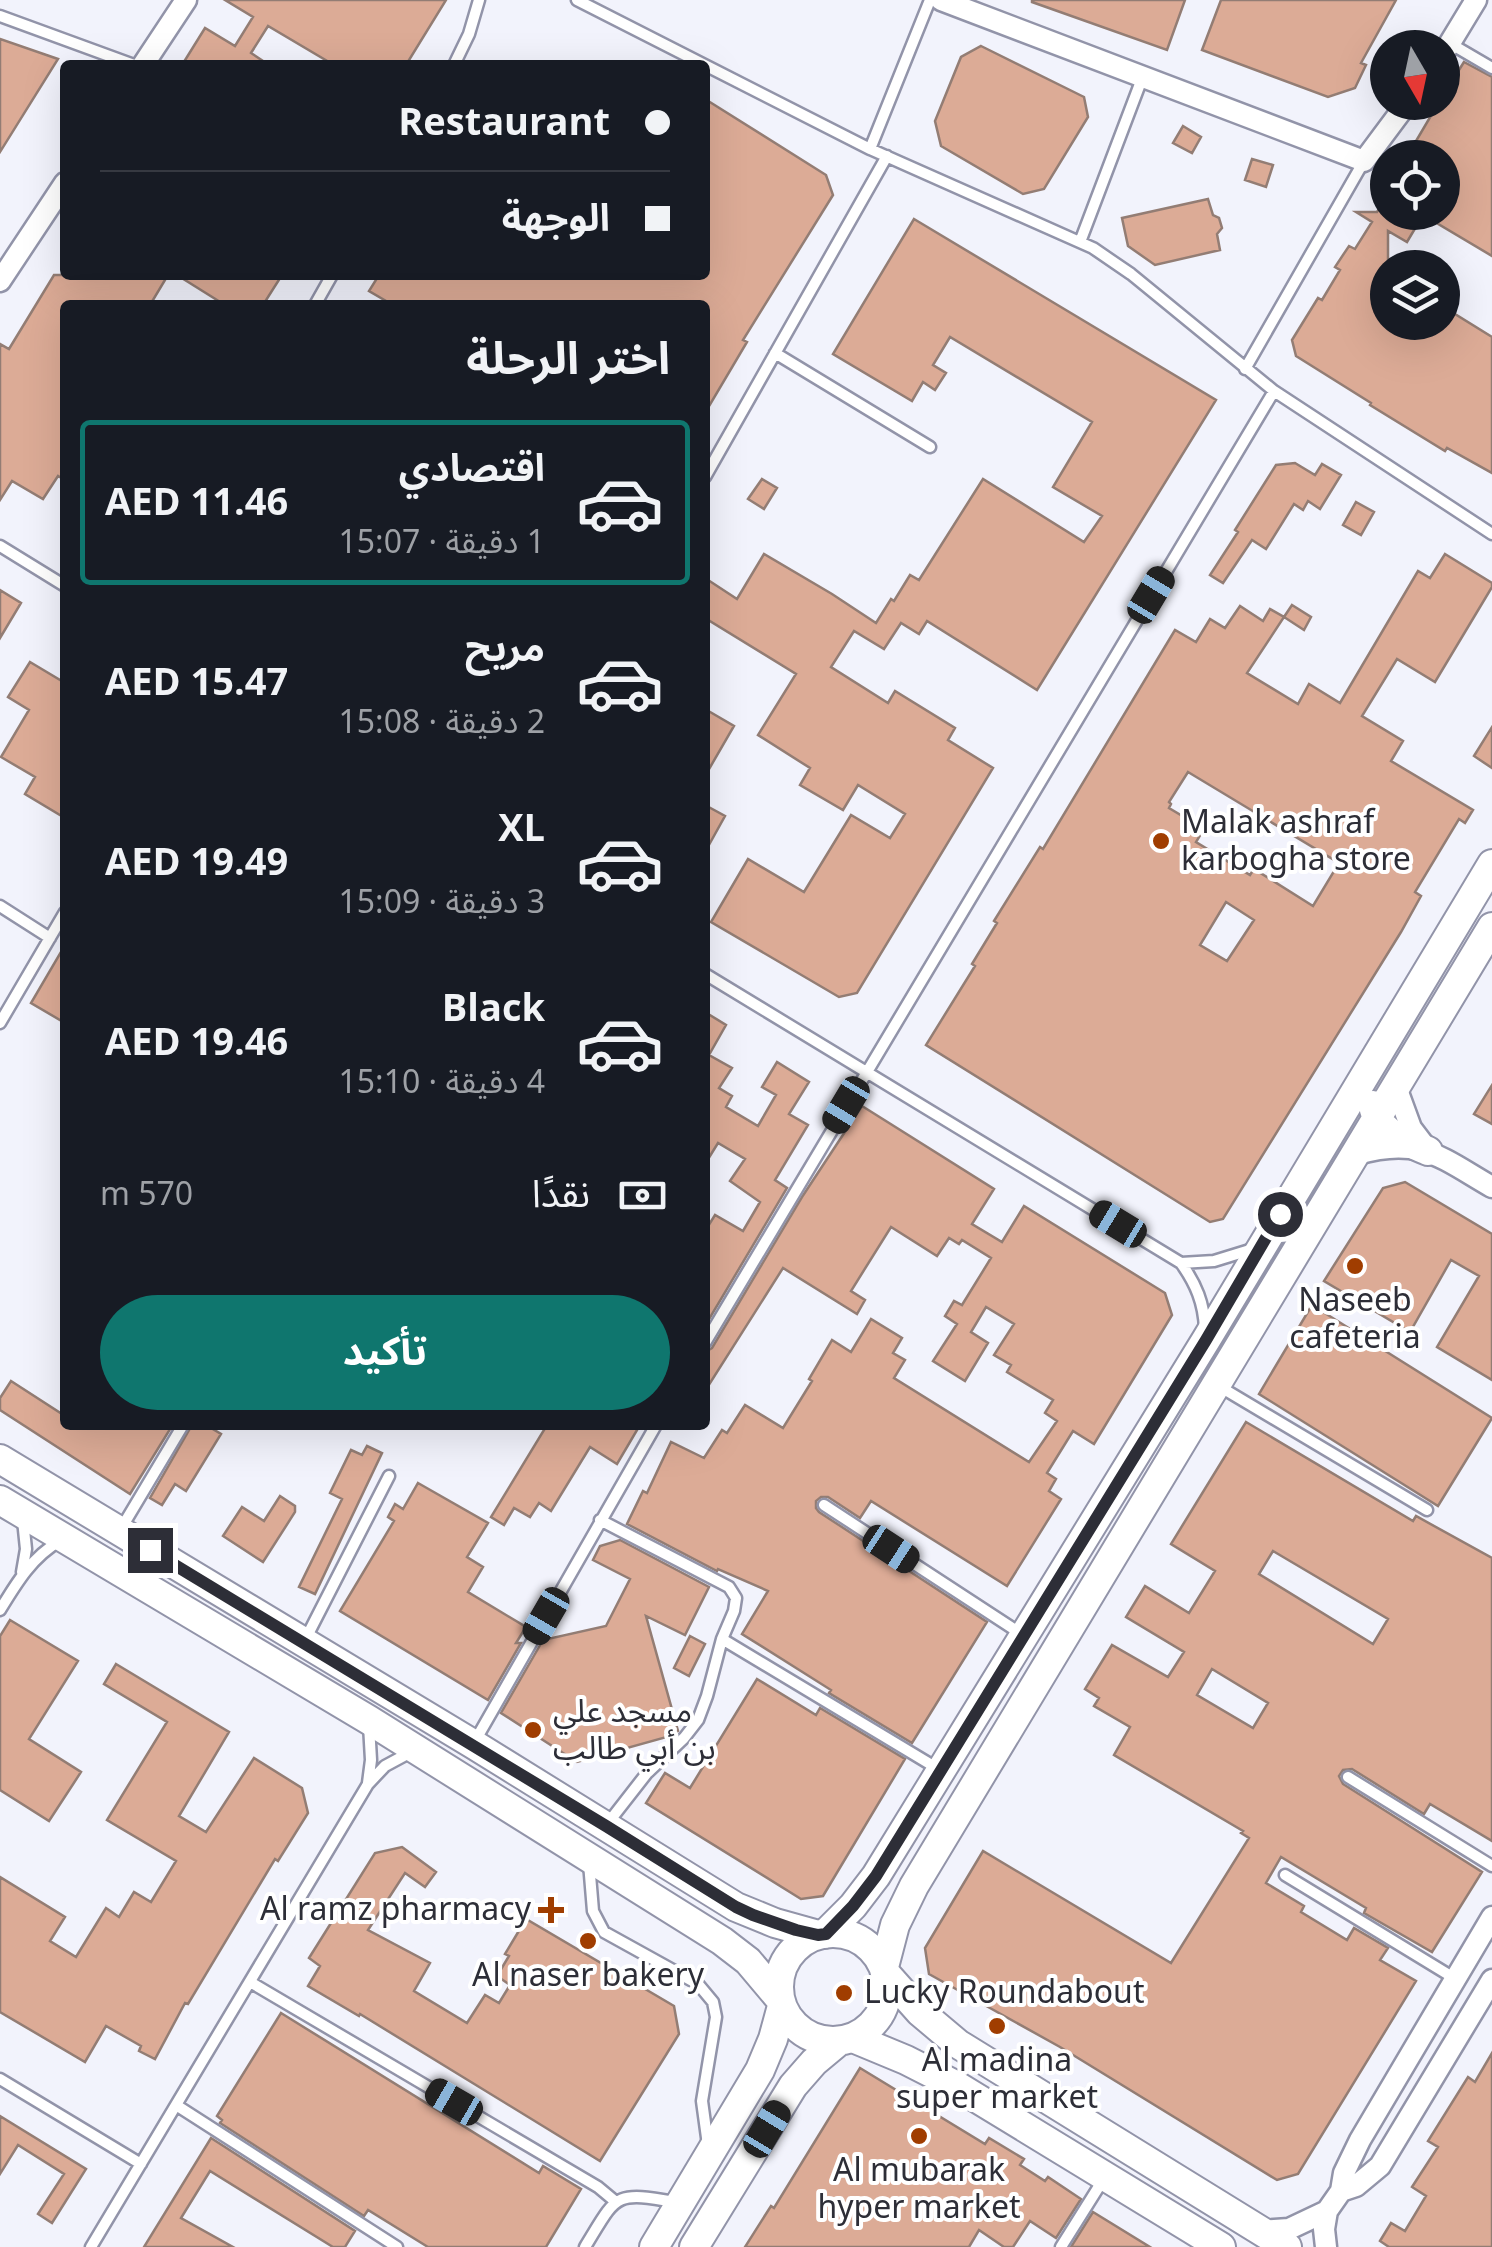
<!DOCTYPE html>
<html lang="ar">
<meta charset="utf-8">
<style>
body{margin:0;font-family:Georgia,"Noto Sans Arabic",serif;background:#242831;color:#f1f3f6;direction:rtl;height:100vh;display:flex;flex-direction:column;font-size:38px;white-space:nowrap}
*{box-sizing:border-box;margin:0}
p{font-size:32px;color:#9ea1a6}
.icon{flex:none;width:55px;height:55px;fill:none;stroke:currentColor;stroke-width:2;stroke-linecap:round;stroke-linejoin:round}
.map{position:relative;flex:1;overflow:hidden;direction:ltr}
.details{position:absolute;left:60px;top:300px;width:650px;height:1130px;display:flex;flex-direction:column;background:#171b24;border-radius:10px;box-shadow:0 10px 40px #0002;direction:rtl}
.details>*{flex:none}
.hud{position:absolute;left:60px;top:60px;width:650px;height:220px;border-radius:10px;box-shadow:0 10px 40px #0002;direction:rtl;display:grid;align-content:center;height:220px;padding:0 40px;background:#171b24}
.needle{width:65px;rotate:171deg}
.fabs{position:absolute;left:1370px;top:30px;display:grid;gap:20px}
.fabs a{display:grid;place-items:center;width:90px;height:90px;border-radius:50%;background:#171b24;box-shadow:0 10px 40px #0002;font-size:50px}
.end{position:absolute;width:45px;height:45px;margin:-22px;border:12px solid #2d2e37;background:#fff;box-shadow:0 0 0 5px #fff}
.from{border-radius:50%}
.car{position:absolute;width:30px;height:60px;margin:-30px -15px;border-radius:12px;box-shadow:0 0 8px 2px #0007;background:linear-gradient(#222 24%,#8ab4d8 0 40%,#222 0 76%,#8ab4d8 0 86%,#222 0)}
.hud b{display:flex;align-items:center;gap:35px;height:95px;font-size:38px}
.hud b+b{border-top:2px solid #363941}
.hud i{width:25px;height:25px;background:#f1f3f6}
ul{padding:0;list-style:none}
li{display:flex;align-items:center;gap:30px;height:165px;margin:0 20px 15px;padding:0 20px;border:5px solid transparent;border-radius:10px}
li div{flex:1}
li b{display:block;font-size:38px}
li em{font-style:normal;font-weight:700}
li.on{border-color:#0f766e}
li>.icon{width:90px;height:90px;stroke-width:1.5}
h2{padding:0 40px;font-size:45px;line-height:120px}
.pay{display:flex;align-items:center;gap:25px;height:110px;padding:0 40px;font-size:38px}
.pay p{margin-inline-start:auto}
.primary-button{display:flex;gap:20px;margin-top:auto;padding:20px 40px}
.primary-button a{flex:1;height:115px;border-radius:60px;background:#0f766e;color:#fff;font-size:40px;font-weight:700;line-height:115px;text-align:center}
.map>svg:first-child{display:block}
.building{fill:#dcab96;stroke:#937d74;stroke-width:2.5;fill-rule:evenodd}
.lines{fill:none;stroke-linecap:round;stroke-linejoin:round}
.lane-casing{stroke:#9294a9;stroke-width:15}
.street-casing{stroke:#9294a9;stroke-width:25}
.secondary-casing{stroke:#9294a9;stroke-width:32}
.lane{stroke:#fff;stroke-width:10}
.street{stroke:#fff;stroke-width:20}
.secondary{stroke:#fff;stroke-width:28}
.route{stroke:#2d2e37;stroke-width:12}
.poi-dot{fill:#a03d00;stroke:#fff;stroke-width:4}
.labels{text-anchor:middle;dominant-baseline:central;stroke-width:8;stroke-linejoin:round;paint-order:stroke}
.poi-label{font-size:32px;fill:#2d2e37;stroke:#fff}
</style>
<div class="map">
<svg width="1492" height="2247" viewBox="0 0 1492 2247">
<rect width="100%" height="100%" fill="#f2f3fc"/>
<path class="building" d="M225,0H446L406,65H334L268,26L251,53L269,65H182L205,28L235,46L253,17Z
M1032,0H1185L1167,50L1032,2Z
M1221,0H1396L1361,63L1366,65L1355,88L1328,97L1202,50Z
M0,39L58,59L0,152Z
M981,46L1084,97L1088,117L1044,189L1023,194L941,146L935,121L961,57Z
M1464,62L1492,77V256L1423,215L1407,242L1388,231V322H1442V306L1492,337V473L1447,448L1445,451L1370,405L1371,403L1296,356L1292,340L1318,298L1322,300L1340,270L1335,267L1349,246L1355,249L1372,222L1356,212H1377L1388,195V212H1442V158H1406L1439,102H1442V97Z
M705,99L826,175L833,195L743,340L747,342L705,413V305H393L369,291L379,275H705Z
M1183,126L1201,137L1192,153L1173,143Z
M1252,159L1273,165L1266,187L1245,180Z
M1208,199L1213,215L1219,218L1222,228L1217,234L1220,250L1155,265L1128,246L1122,218Z
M914,219L1216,400L1037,690L927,621L919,634L901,623L884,649L854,631L831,667L888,703L895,691L955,728L948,740L993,768L857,993L839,997L711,922L748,859L804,892L851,815L890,838L905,814L858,785L843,810L800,785L810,768L758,735L796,674L705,618V578L737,599L764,554L832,594L876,623L891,599L894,601L910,575L919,580L983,479L1084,542L1102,516L1053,487L1092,422L950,337L933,365L946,373L935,390L923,382L912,401L833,354Z
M54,275H168L150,305H65V480L58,476L43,499L12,481L0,500V344L9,349Z
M177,275H282L263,305H225Z
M1295,463L1315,475L1322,464L1341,475L1320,509L1308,501L1303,510L1294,504L1266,549L1252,540L1223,583L1210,575L1238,532L1235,530L1276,465Z
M762,479L777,488L764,509L748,499Z
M1356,502L1374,512L1361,535L1343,525Z
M1445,554L1492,583V587L1435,682L1397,659L1362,716L1403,741L1391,761L1473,810L1465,823L1459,819L1415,892L1421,896L1401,932L1223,1219L1210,1222L926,1045L975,966L972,964L997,923L994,921L1040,847L1043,849L1175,630L1196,642L1210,619L1225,628L1240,606L1263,621L1270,609L1284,617L1247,673L1298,704L1309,684L1340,703L1418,571L1430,578ZM1188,772L1339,863L1313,906L1254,869L1250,875L1196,842L1204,829L1169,808L1171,804L1169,802ZM1226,902L1254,920L1227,961L1200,945Z
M0,590L21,603L0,638Z
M1292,605L1311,617L1304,630L1284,617Z
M30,662L65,683V818L25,794L35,777L1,757L29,710L8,697Z
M705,709L734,726L705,776Z
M1492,727V768L1474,756Z
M705,805L725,816L705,852Z
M65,945V1023L31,1003Z
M705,1012L726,1025L709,1055L732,1068L719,1088L732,1096L726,1107L758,1126L776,1095L762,1087L777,1062L809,1082L789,1114L808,1125L775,1180L787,1188L705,1326V1231L715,1215L743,1231L760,1202L730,1181L745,1159L718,1143L705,1164Z
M1492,1085V1124L1474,1114Z
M862,1106L994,1189L972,1224L1002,1242L1024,1206L1165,1293L1172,1315L1094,1444L1073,1431L1047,1473L1056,1479L1049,1491L1061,1499L1007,1586L871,1501L860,1518L828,1497H821L816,1501V1508L819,1512L987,1622L912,1743L829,1693L831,1690L742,1634L768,1591L718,1569L717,1571L627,1524L643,1491L647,1493L671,1442L704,1458L722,1430L727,1433L745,1405L783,1428L812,1381L809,1379L832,1340L851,1352L871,1319L902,1338L893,1353L905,1360L894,1378L1029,1462L1057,1421L1045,1413L1053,1400L1007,1372L1011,1365L994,1355L1014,1324L986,1307L971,1332L988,1343L965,1381L933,1361L957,1324L945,1316L954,1301L962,1305L991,1258L962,1240L959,1244L949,1238L937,1256L891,1227L851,1291L865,1300L857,1314L783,1268L705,1391V1352L712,1348L802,1197Z
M1405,1182L1492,1234V1380L1437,1347L1479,1276L1451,1260L1410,1332L1324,1281L1383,1188Z
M1312,1305L1492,1418L1438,1506L1259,1394Z
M11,1381L65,1416V1425L172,1426L130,1494L0,1410V1398Z
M1246,1422L1413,1521L1416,1516L1492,1558V1841L1430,1804L1424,1814L1352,1769L1343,1770L1339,1776L1343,1784L1482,1872L1432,1952L1364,1913L1366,1908L1281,1857L1266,1883L1304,1906L1301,1912L1347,1940L1354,1928L1388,1948L1380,1960L1416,1981L1298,2174L1277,2180L1060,2047L929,1974L925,1948L983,1851L1171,1963L1249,1838L1241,1833L1243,1831L1114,1755L1130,1727L1094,1706L1099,1698L1085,1689L1112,1645L1168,1677L1184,1652L1126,1617L1145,1586L1189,1613L1215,1571L1171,1544ZM1273,1551L1388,1619L1373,1644L1259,1574ZM1212,1669L1268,1703L1253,1728L1197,1695Z
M192,1425H206L221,1434L186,1491L175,1484L162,1505L150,1498Z
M547,1425H640L617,1464L590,1447L551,1511L539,1503L530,1517L514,1508L504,1525L491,1517Z
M367,1446L382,1453L315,1594L299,1587L342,1499L330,1493L351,1450L362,1455Z
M418,1483L488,1523L467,1557L483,1567L468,1592L526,1627L516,1643H521L488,1700L340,1611L394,1521L388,1517L395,1504L403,1509Z
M280,1496L295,1506V1512L263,1562L223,1536L242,1507L264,1521Z
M620,1540L709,1587L685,1635L646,1616L678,1731L674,1735L577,1762L501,1713L543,1640L606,1626L630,1579L593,1560L600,1546Z
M10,1620L78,1661L29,1739L81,1772L49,1821L0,1790V1636Z
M690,1636L705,1644L689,1676L674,1668Z
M116,1664L229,1732L179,1816L206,1832L254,1758L302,1788L308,1813L278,1861L275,1859L188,2004L185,2003L155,2059L139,2051L141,2046L106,2026L85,2062L0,2012V1877L65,1917L50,1941L76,1957L106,1908L119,1917L134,1892L151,1902L176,1861L107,1820L167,1722L104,1684Z
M757,1679L816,1715L820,1708L905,1759L823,1896L801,1899L646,1803L665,1773L690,1788Z
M402,1847L436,1872L425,1887L405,1873L368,1930L430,1963L414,1991L467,2023L485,1995L499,2003L510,1985L497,1976L509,1956L505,1954L526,1919L674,2006L679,2034L600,2161L360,2014L359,2016L308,1986L320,1966L309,1958L375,1853Z
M281,2013L539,2173L543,2166L581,2189L546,2247H428L368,2210L364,2216L220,2123L222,2120L217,2116Z
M1492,2053V2247H1389L1380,2241L1391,2223L1405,2231L1426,2196L1412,2187L1438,2147L1428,2141L1468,2077L1475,2082Z
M860,2068L985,2144L989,2138L1024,2159L1020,2165L1045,2181L1048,2177L1081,2199L1056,2238L1030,2221L1013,2247H1004L979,2230L969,2247H745L771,2206L774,2208Z
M0,2116L86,2169L52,2223L38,2214L64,2174L18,2145L0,2174Z
M211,2138L355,2231L345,2247H333L210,2171L181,2218L233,2247H144Z
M1093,2212L1150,2247H1071Z"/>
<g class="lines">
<g class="lane-casing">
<path id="lane" d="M577,0L870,149L1093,248L1131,274L1274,391L1492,534
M0,16L134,65
M1451,44L1492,68
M454,65L469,34L479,0
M870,149L930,0
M1080,242L1143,76
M315,305L332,275
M775,353L930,447
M1245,369L1364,161
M705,477L887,156
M0,546L65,586
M0,906L50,938
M705,974L1181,1263C1196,1284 1204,1303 1205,1329
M0,1023L65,912
M1181,1263L1214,1261L1253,1249
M705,1343L1274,391
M1217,1385L1427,1510
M824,1505L1023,1635
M600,1520L729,1587L736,1598L734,1611L722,1639L707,1696L698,1720L684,1738L647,1773L608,1823
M122,1527L183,1425
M22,1572L26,1549L23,1520
M0,1610C17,1582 32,1557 61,1540
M722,1639L940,1770
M304,1642L389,1476
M475,1741L656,1425
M1348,1777L1492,1866
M368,1783L371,1760L369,1725
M589,1863L593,1911L604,1932L698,1984L713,2002L716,2017L702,2101L708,2145
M1285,1875L1454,1978
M250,1982L598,2187L616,2202
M0,2079L141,2164
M176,2105L397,2247
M91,2247L368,1784L385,1766L411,1752
M585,2247C617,2195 613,2191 675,2202
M1061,2247L1103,2180"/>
</g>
<g class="street-casing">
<path id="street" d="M941,0L1364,161L1408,102
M1442,56L1476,0
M143,65L186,0
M0,281L65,183
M1396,1087L1411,1128L1427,1149
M1357,1154C1420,1136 1440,1157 1492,1187
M1341,2191L1356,2186L1380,2166L1492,1980
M1261,2231L1289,2229L1327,2211L1341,2191L1344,2173L1360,2140L1492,1917
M1326,2247L1324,2229L1327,2211"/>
</g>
<g class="secondary-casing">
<path id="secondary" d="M1373,1105C1378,1134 1404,1140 1428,1151
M0,1459L473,1744L736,1907L775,1923L818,1935
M0,1500L369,1720L722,1941L748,1961L780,1999
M779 1987a54 54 0 1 1 108 0a54 54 0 1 1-108 0Z
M825,1934L853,1906L876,1876L1206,1340L1492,864
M884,1967L895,1925L914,1886L1492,927
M887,1975L920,2012L958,2044L1287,2247
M853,2038L906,2060L957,2086L1221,2247
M654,2247L760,2070L773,2039L782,2006
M694,2247L793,2086L814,2062L838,2042"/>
</g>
<use href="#lane" class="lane"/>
<use href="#street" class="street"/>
<use href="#secondary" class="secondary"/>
</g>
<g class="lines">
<path class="route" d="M150,1550L606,1826L736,1907L753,1915L796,1930L818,1935L826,1934L853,1906L876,1876L1206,1340L1280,1214"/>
</g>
<g class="poi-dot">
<circle cx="1161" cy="841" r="10"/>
<circle cx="1355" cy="1266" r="10"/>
<circle cx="533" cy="1730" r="10"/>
<path d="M546 1895h10v10h10v10h-10v10h-10v-10h-10v-10h10z"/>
<circle cx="588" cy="1941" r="10"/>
<circle cx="844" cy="1993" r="10"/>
<circle cx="997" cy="2026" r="10"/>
<circle cx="919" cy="2136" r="10"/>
</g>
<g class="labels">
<g class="poi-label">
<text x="1181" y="823" text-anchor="start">Malak ashraf<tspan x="1181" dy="37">karbogha store</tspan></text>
<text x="1355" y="1301">Naseeb<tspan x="1355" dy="37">cafeteria</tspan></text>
<text x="553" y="1712" text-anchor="start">مسجد علي<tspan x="553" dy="37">بن أبي طالب</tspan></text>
<text x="531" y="1910" text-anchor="end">Al ramz pharmacy</text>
<text x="588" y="1976">Al naser bakery</text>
<text x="864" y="1993" text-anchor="start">Lucky Roundabout</text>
<text x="997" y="2061">Al madina<tspan x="997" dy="37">super market</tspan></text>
<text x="919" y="2171">Al mubarak<tspan x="919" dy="37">hyper market</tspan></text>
</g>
</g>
</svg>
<div class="fabs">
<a><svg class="needle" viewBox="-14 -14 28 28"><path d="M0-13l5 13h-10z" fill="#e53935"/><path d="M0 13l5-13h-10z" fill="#9ea1a6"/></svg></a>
<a><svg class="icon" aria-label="locate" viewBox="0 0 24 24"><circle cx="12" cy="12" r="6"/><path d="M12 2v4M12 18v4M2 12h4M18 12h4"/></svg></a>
<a><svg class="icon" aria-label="layers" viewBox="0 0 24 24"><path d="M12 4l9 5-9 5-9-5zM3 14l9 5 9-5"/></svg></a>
</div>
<i class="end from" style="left:1280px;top:1214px"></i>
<i class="end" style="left:150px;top:1550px"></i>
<i class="car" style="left:1151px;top:595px;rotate:31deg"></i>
<i class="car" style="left:846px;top:1105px;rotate:211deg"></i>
<i class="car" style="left:1118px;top:1224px;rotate:301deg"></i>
<i class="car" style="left:891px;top:1549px;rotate:123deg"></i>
<i class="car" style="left:546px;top:1616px;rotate:210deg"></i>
<i class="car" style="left:454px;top:2102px;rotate:300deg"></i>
<i class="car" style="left:767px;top:2129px;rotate:31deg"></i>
<div class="hud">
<b><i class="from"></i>Restaurant</b>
<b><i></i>الوجهة</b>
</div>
<section class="details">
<h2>اختر الرحلة</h2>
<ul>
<li class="on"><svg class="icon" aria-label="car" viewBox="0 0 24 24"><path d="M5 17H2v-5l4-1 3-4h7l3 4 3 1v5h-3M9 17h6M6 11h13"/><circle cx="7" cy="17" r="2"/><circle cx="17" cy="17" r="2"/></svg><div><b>اقتصادي</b><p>1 دقيقة · 15:07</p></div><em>AED 11.46</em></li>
<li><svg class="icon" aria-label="car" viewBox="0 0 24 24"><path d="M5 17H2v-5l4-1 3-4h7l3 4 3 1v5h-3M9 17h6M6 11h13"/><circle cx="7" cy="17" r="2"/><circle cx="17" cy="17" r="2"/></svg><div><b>مريح</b><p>2 دقيقة · 15:08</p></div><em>AED 15.47</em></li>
<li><svg class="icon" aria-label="car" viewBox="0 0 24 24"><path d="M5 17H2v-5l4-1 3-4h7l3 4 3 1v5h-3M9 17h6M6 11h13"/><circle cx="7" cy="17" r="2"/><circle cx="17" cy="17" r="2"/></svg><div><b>XL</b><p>3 دقيقة · 15:09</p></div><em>AED 19.49</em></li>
<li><svg class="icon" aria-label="car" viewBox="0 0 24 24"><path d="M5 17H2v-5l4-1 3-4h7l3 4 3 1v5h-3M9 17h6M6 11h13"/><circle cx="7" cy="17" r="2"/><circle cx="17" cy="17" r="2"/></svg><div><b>Black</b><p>4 دقيقة · 15:10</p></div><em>AED 19.46</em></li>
</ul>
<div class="pay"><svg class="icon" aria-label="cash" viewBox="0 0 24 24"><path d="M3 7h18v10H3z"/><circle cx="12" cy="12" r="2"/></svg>نقدًا<p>570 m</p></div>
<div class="primary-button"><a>تأكيد</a></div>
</section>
</div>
